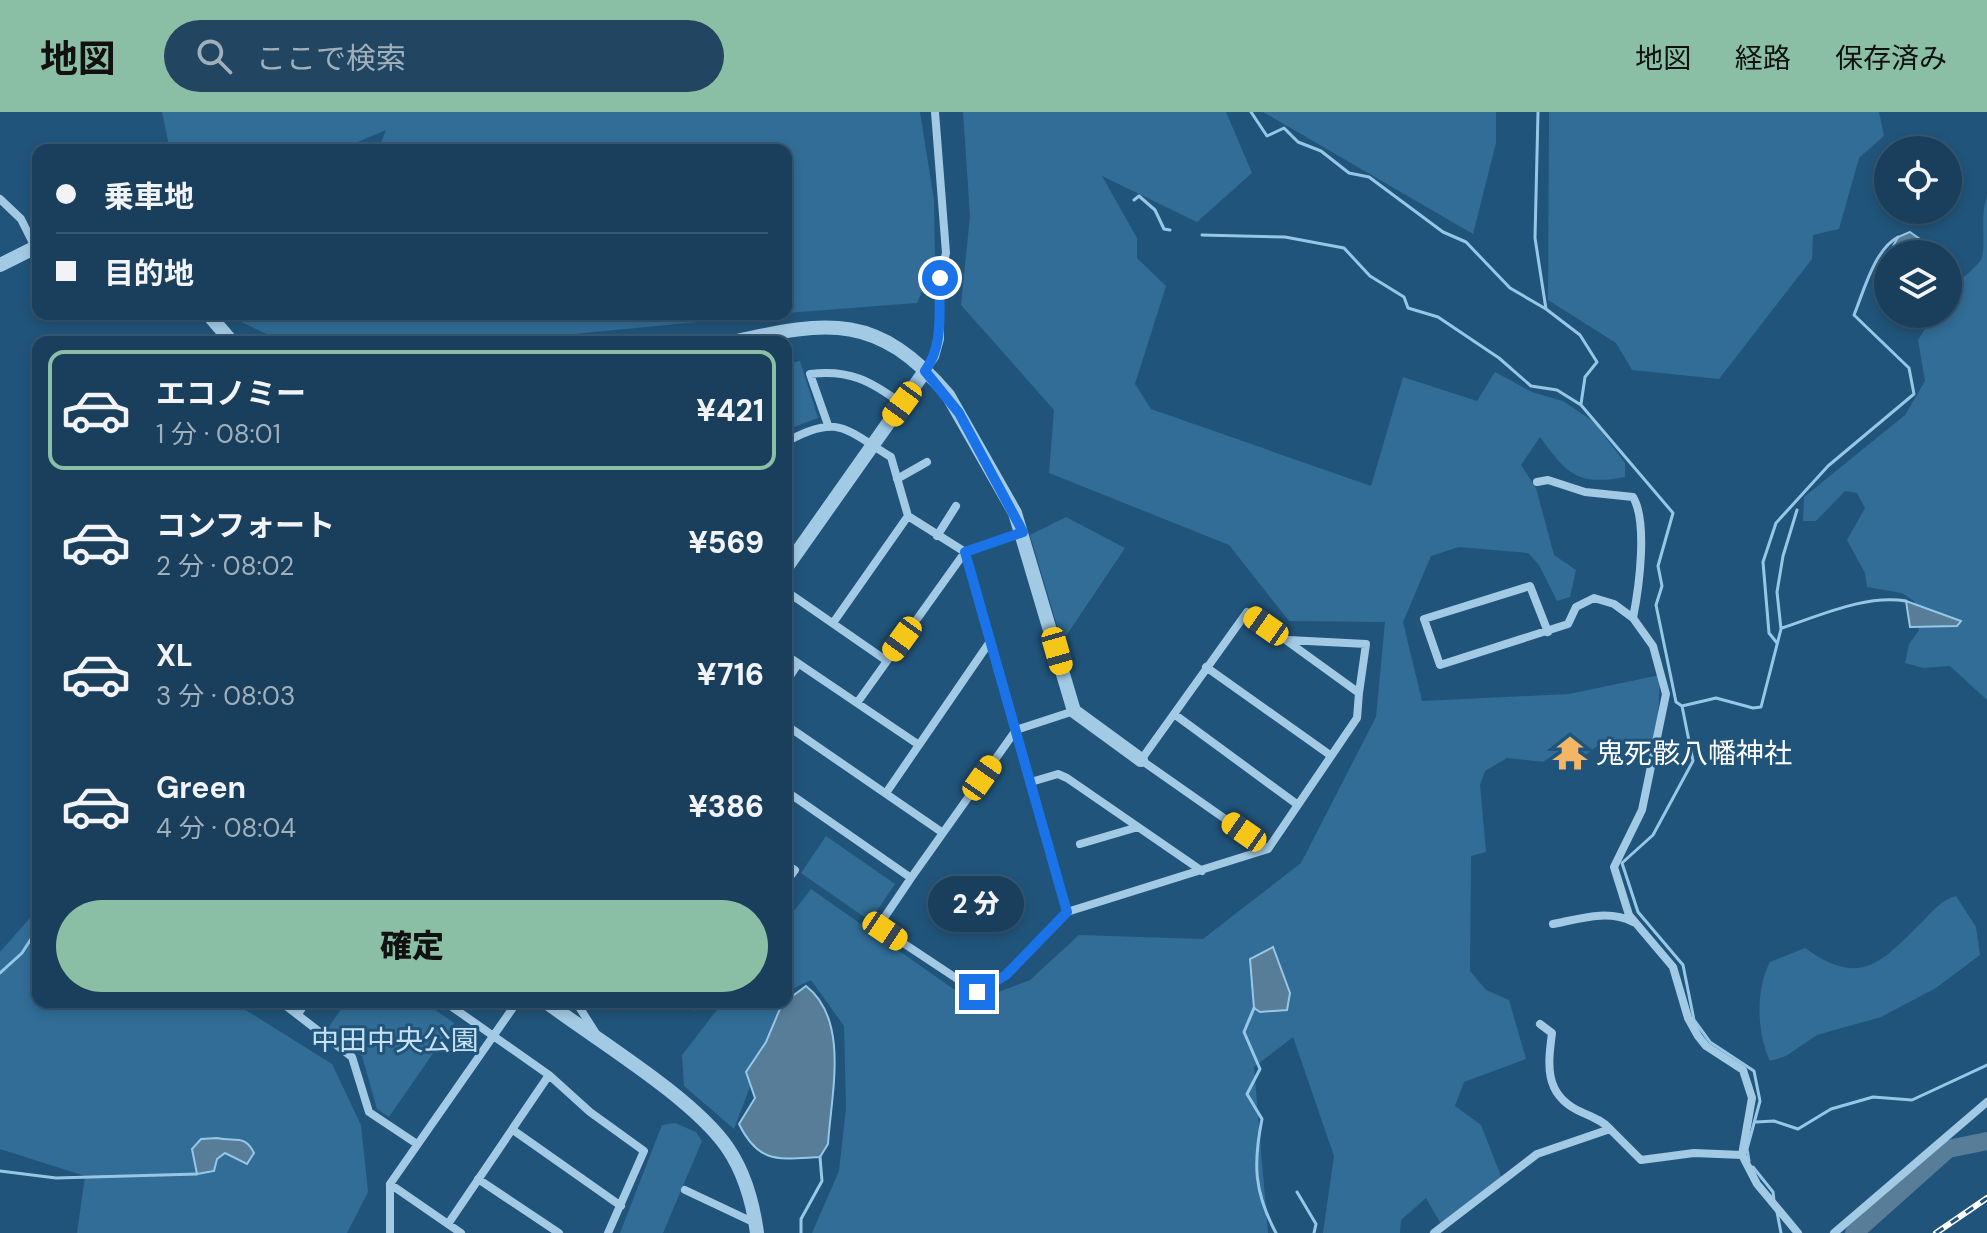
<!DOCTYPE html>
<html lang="ja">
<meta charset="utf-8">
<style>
body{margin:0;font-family:"DM Sans","Noto Sans JP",sans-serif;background:#224662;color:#f1f3f6;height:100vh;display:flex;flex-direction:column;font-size:30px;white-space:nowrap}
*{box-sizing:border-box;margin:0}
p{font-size:26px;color:#9fafbb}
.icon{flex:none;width:44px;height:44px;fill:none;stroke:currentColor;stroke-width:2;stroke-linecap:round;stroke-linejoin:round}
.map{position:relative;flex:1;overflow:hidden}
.drawer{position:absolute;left:32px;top:224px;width:760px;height:672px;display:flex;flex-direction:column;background:#193f5c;border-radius:16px;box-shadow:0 4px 12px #0003,0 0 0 2px #375872}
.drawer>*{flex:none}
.hud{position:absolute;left:32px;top:32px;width:760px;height:176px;border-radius:16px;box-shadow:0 4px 12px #0003,0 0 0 2px #375872;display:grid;align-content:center;height:176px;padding:0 24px;background:#193f5c}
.fabs{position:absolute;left:1874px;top:24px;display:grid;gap:16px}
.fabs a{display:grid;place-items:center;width:88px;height:88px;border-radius:50%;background:#193f5c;box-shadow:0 4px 12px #0003,0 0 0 2px #375872;font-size:40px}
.end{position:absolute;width:36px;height:36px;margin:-18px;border:10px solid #1a73e8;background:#fff;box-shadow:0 0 0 4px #fff}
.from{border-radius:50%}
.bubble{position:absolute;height:56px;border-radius:28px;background:#193f5c;box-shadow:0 4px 12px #0003,0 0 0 2px #375872;font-size:26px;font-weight:800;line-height:56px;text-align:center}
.car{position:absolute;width:24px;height:48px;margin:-24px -12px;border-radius:10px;box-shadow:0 0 6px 2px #0007;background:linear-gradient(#f5c518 24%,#345 0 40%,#f5c518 0 76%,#345 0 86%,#f5c518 0)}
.hud b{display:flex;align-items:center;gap:28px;height:76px;font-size:30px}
.hud b+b{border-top:2px solid #375872}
.hud i{width:20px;height:20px;background:#f1f3f6}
ul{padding:14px 0 0;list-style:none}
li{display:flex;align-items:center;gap:24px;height:120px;margin:0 16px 12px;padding:0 8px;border:4px solid transparent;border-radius:16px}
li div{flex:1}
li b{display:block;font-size:30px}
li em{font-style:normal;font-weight:800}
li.current{border-color:#8abfa5}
li>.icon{width:72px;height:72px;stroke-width:1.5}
.button{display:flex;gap:16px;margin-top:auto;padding:16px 24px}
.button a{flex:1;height:92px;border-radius:48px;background:#8abfa5;color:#111;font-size:32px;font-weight:800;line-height:92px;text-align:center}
header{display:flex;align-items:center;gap:48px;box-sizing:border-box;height:112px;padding:0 40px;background:#8abfa5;color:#111}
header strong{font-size:38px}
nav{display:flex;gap:44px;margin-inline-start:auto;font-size:28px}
.search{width:560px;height:72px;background:#224662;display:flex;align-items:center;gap:20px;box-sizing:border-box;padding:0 28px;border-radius:44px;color:#9fafbb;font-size:30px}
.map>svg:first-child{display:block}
.green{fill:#316d96}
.water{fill:#577d98;stroke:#97c7e7;stroke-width:2}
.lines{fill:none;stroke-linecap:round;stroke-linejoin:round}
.stream{stroke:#97c7e7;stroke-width:3}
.river{stroke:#577d98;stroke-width:18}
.minor{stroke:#a3cae5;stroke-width:8}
.tertiary{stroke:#a3cae5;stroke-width:14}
.rail-casing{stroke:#fff;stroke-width:6}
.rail{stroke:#21547a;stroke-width:3;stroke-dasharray:9;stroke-linecap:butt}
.route{stroke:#1a73e8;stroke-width:10}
.labels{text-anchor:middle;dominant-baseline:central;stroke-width:6;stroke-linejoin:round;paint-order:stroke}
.poi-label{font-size:28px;fill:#fff;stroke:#21547a;text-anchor:start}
.park-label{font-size:28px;fill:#c6e1f4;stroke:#21547a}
</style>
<header>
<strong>地図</strong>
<div class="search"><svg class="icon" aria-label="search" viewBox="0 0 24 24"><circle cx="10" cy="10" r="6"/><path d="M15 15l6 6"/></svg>ここで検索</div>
<nav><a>地図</a><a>経路</a><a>保存済み</a></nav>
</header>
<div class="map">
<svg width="1987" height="1121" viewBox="0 0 1987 1121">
<rect width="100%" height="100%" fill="#21547a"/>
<path class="green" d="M162,0H920L934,88L935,150L917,191L786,201V38H378L386,18L339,38H170Z
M963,0H1226L1252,61L1197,110L1102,64L1137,126V146L1166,174L1135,272L1151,297L1371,374L1403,265L1477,289L1495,260L1532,280L1563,289L1594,310L1625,351V365C1577,374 1567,362 1540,325L1521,353L1536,376L1554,443L1576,458L1570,485L1557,489L1539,453L1528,441L1459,435L1431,444L1403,510L1422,589L1569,582L1660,563L1657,626C1627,642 1628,625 1606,630C1595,633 1583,646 1574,653L1507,646L1485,659L1480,673L1486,740L1471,744L1470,859L1486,878L1509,888L1526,947L1464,970L1455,994L1481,1013L1503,1069L1441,1112L1426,1086L1401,1108L1400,1121H1323L1334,1044L1293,925L1254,955L1268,1121H812L839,1059L846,996L844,914L811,868L786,880V809L811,777L972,890L1030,868L1079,823L1203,827L1301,751L1376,605L1385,510L1289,509L1229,433L1049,361L1054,298L961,193L970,104Z
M1263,0H1496V31L1473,122Z
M1549,0H1879L1884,24L1859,46L1839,117L1813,123L1812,147L1719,267L1632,258L1616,231L1548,188Z
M1987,85V588L1950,554L1923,556L1905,551L1909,532L1919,518L1914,489L1902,481L1867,475L1865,461L1847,428L1865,396L1857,381L1845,379L1816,409H1803L1804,385L1905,303L1925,269L1918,228L1934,202H1948V179C1958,168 1972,160 1981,148C1987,131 1979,105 1987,85Z
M239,202H779L493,230L279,228L235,207Z
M800,249L818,306L786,318V252Z
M1066,405L1125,436L1062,530L1030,423Z
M826,724L895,772L870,809L801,761Z
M1956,784L1976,815L1980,843L1936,876L1881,905L1817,923L1786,944L1770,949C1757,921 1755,878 1770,850L1805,836C1860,875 1879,853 1922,810C1933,799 1941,788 1956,784Z
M38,797V890H233L332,952L361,1013L368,1080L347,1121H77L85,1064L0,1037V840Z
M346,890H424L454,911L389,1005L377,997L362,944L326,919Z
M723,890H782L734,1017L684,974L682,943Z
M675,1011L696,1020L702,1029L663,1121H620L662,1013Z"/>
<path class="water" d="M1910,120L1941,142H1894L1892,136L1898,125Z
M1906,489L1961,509L1957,514L1910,515Z
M1273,835L1290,881L1287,898L1260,900L1254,896L1250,847Z
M806,874C850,908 831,983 828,1032L820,1045C780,1047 759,1053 739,1012L755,986L746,960L766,930L782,892Z
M217,1026C235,1030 245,1022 254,1041L247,1052L225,1041L217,1047L214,1059L197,1062L192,1037L201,1027Z"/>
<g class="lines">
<path class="stream" d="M1251,0L1267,24L1284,16L1298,30L1321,39L1349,61L1369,65L1443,120L1466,130L1510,176L1546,197
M1538,0L1535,126L1546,197L1580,223L1597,250L1585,265L1581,292
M1134,88L1139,84L1155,98L1164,117L1170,118
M1202,123L1285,125L1344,136L1370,164L1404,185L1408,196L1438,205L1499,246L1531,274L1557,278L1581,293L1673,401L1658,454L1662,474L1656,493L1676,590L1682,594L1693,649L1653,723L1622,751L1638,800L1683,853L1694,908L1710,930L1754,959L1760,989L1747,1037L1749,1049
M1782,516C1819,504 1866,482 1906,489
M1777,531L1769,521L1763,450L1776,411L1828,354L1914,282L1909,256L1854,203C1864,179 1874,138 1898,125
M1682,594L1716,586L1753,596L1761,595L1781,517L1777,480L1783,444L1797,398
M0,861L22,841L38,816
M1254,896L1244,920L1260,957L1247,982L1262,1007C1253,1052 1254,1080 1276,1121
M1756,1010L1774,1009L1798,1017L1831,997L1873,985L1912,988L1987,953
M1753,1055L1773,1080L1774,1089
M0,1059L56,1066L197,1062
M1297,1080L1316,1112L1314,1121
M1777,1100L1781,1121
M801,1121V1107L822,1069L820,1045"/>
<path class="river" d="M1854,1121L1948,1037L1987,1029"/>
<path class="minor" d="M0,87L21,107L35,135
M925,259L935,245L940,227V166L946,141L935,0
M828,313L810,262C849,257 871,269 902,292
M786,330C838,301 845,317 891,345L908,404L965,440L1067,800L1268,737L1357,606L1359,581L1247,500L1141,648L1268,737
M897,367L927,350
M1537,370L1548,368L1585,380L1633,385C1648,410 1639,476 1633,506L1653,534L1666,582L1642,698L1614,755L1629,803L1673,855L1688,906L1698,924L1706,934L1743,958L1752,986L1742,1043L1757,1072L1798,1121
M937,424L956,394
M786,479L887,549
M833,511L908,404
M1548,520L1530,474L1424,507L1440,553L1568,512L1576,495L1594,486L1614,492L1633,506
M1288,528L1366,532L1359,581
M786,543L919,633
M1206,555L1330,643
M786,570L798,552
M857,591L965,440L1023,420
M1174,602L1298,693
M786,613L943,721
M1031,670L1058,662L1067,666L1202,759
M786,679L911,766L1016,618L1074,599
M886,681L989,531
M1080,732L1138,715
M786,752L795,758L786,770
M911,766L884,806L885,819L977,880L1006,863L1067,800
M1553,812C1579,807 1608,797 1633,810
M281,890L352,945L369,1000L417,1032
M445,890L549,963L590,1000L644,1039L608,1121
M576,890L595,920
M688,890L694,894L697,890
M298,902L306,890
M1540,912L1552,921C1548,952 1544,981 1577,998C1589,1004 1601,1007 1610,1017
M513,1018L621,1094
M478,1067L559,1121
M390,1072L461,1121
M685,1078L755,1111
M448,1112L549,963
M390,1121V1072L517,890
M1434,1121L1537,1042L1610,1017L1641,1048L1694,1041L1742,1043
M1834,1121L1987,990"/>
<path class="tertiary" d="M0,153L38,134
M208,202L232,230
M733,230C829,208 878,201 948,283L1015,401L1074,599L1141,648
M786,456L925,259
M546,890C597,928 692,985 727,1035C745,1061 753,1091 757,1121"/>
<g class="rail-casing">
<path id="rail" d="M1936,1121L1987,1086"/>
</g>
<use href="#rail" class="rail"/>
</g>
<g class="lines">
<path class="route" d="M940,166C938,198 945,231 925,259L959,301L1023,420L965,440L1067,800L1006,863L977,880"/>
</g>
<defs>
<g id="temple-bare" transform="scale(2.76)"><path d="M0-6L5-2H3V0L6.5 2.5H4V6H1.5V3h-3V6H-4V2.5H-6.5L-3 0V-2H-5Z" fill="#f2b665" stroke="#21547a" stroke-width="2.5" paint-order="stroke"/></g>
</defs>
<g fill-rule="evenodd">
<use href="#temple-bare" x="1570" y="641"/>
</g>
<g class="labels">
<g class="poi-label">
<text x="1596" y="641">鬼死骸八幡神社</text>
</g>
<g class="park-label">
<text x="395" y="928">中田中央公園</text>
</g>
</g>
</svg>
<div class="fabs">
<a><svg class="icon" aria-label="locate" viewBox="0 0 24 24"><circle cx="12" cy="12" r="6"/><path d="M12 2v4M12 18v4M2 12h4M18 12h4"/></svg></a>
<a><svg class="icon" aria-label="layers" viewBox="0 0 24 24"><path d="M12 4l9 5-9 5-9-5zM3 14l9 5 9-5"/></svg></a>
</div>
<i class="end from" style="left:940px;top:166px"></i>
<i class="end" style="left:977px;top:880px"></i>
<div class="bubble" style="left:928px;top:764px;width:96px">2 分</div>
<i class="car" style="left:902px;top:292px;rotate:216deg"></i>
<i class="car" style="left:1266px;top:514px;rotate:305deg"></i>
<i class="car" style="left:902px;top:527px;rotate:216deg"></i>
<i class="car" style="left:1057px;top:539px;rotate:164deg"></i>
<i class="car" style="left:982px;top:666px;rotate:35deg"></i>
<i class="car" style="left:1244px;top:720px;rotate:305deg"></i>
<i class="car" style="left:885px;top:819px;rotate:124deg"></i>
<div class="hud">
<b><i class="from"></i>乗車地</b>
<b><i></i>目的地</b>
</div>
<section class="drawer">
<ul>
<li class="current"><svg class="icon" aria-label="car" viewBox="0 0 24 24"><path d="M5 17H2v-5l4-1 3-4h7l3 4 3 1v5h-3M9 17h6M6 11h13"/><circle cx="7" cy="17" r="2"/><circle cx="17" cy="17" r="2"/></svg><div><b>エコノミー</b><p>1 分 · 08:01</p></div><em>¥421</em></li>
<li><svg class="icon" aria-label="car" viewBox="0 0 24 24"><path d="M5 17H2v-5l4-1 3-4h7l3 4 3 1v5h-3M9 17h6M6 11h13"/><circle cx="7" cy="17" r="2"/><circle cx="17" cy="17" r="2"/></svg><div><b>コンフォート</b><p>2 分 · 08:02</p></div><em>¥569</em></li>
<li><svg class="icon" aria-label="car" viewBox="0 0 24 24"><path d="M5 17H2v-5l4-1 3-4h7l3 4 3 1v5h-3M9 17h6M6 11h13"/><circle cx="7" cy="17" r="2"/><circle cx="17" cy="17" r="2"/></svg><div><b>XL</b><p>3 分 · 08:03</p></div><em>¥716</em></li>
<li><svg class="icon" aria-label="car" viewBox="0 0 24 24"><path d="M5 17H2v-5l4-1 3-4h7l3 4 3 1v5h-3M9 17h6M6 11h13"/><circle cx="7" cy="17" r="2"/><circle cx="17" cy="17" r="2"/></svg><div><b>Green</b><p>4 分 · 08:04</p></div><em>¥386</em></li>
</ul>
<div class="button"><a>確定</a></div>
</section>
</div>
